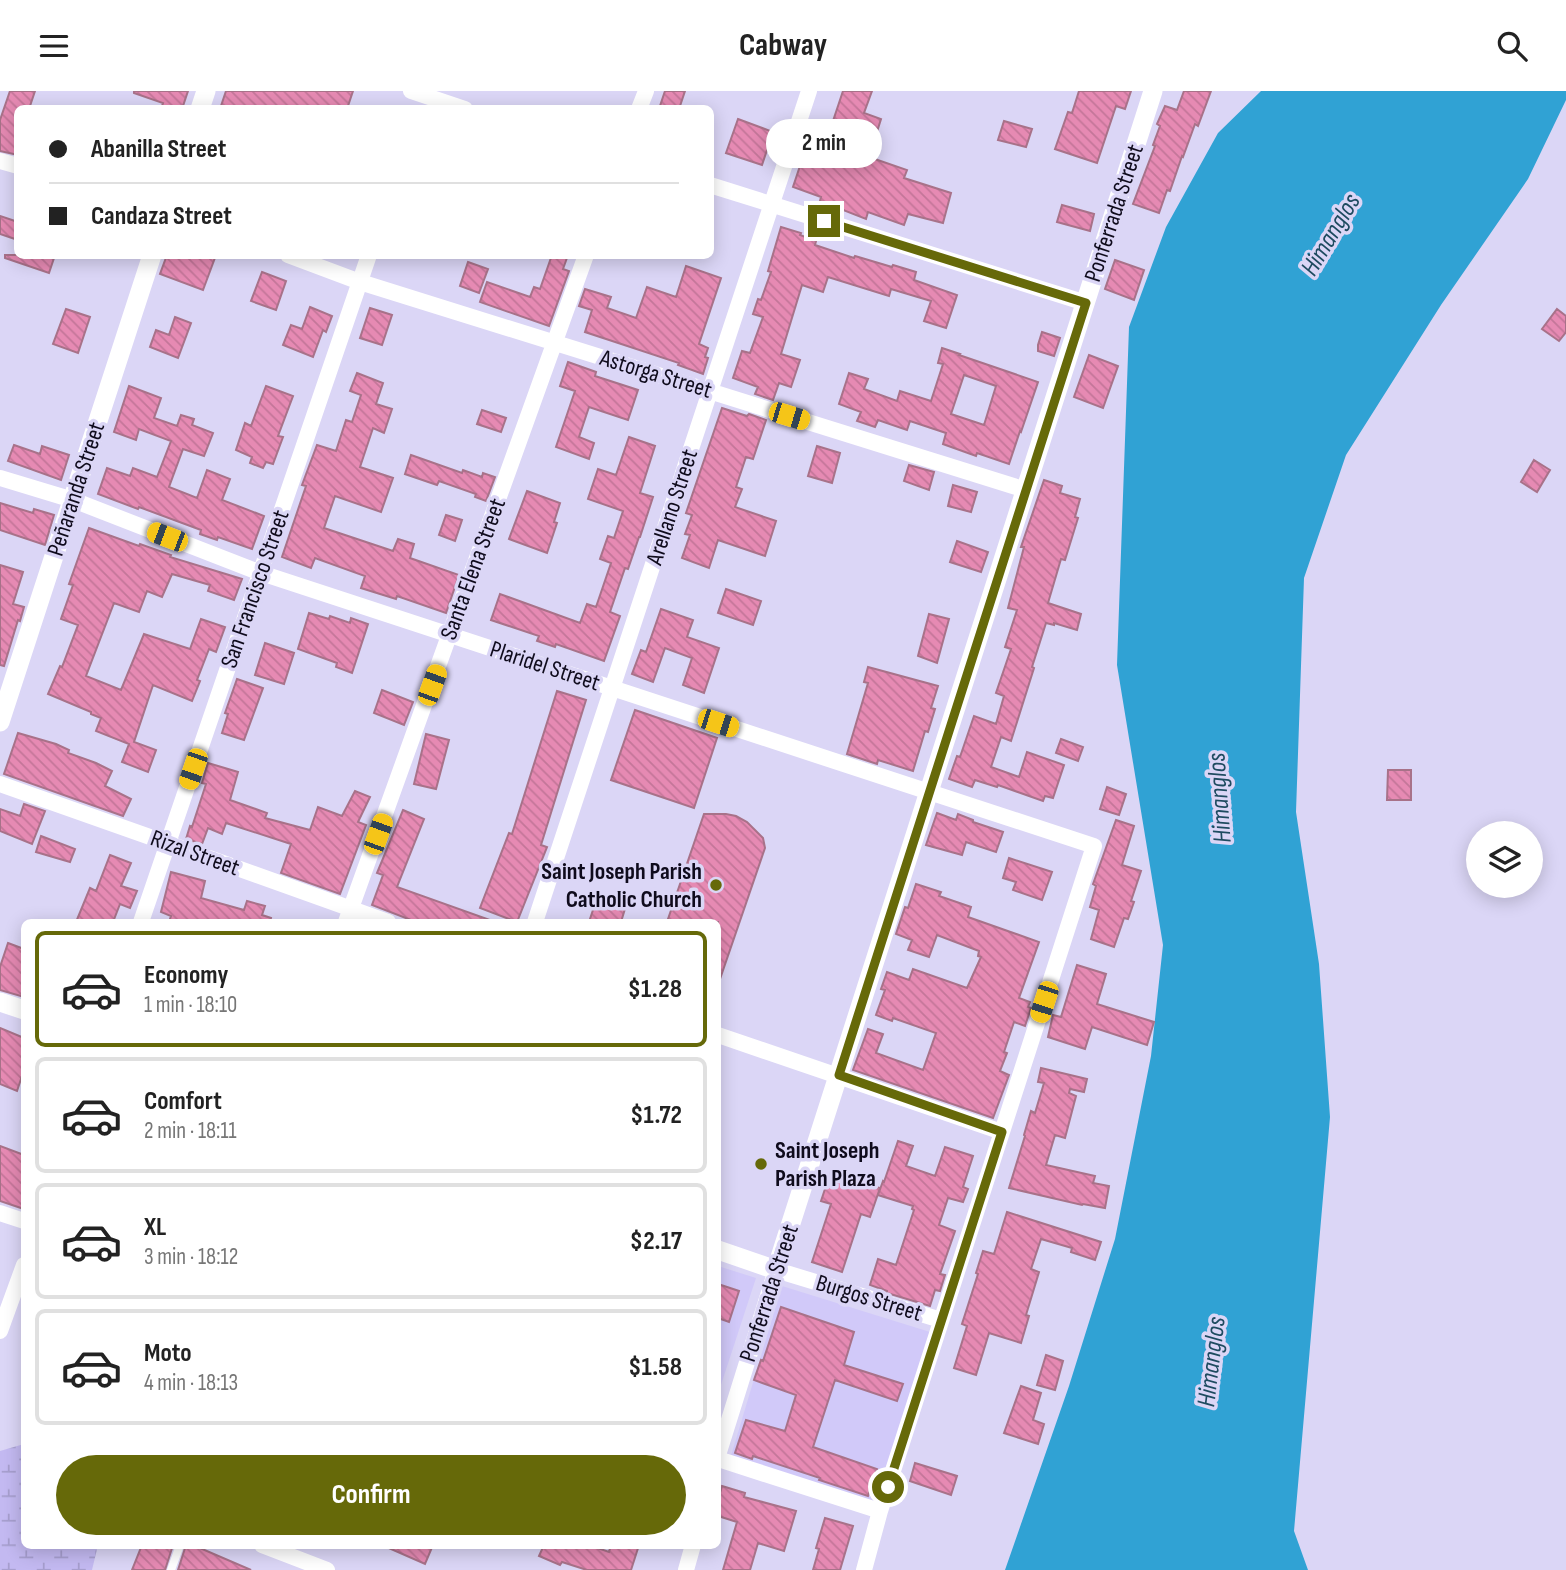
<!DOCTYPE html>
<meta charset="utf-8">
<style>
body{margin:0;font-family:"Sofia Sans Condensed",sans-serif;background:#f2f2f2;color:#222;height:100vh;display:flex;flex-direction:column;font-size:26px;white-space:nowrap}
*{box-sizing:border-box;margin:0}
p{font-size:23px;color:#767676}
.icon{flex:none;width:38px;height:38px;fill:none;stroke:currentColor;stroke-width:2;stroke-linecap:round;stroke-linejoin:round}
.map{position:relative;flex:1;overflow:hidden}
.details{position:absolute;left:21px;top:828px;width:700px;height:630px;display:flex;flex-direction:column;background:#fff;border-radius:10px;box-shadow:0 4px 18px #0003}
.details>*{flex:none}
.banner{position:absolute;left:14px;top:14px;width:700px;height:154px;border-radius:10px;box-shadow:0 4px 18px #0003;display:grid;align-content:center;height:154px;padding:0 35px;background:#fff}
.controls{position:absolute;left:1466px;top:730px;display:grid;gap:14px}
.controls a{display:grid;place-items:center;width:77px;height:77px;border-radius:50%;background:#fff;box-shadow:0 4px 18px #0003;font-size:35px}
.end{position:absolute;width:32px;height:32px;margin:-16px;border:9px solid #666909;background:#fff;box-shadow:0 0 0 4px #fff}
.from{border-radius:50%}
.bubble{position:absolute;height:49px;border-radius:24px;background:#fff;box-shadow:0 4px 18px #0003;font-size:23px;font-weight:700;line-height:49px;text-align:center}
.car{position:absolute;width:21px;height:42px;margin:-21px -10px;border-radius:9px;box-shadow:0 0 5px 2px #0007;background:linear-gradient(#f5c518 24%,#345 0 40%,#f5c518 0 76%,#345 0 86%,#f5c518 0)}
.banner b{display:flex;align-items:center;gap:24px;height:66px;font-size:26px}
.banner b+b{border-top:2px solid #e0e0e0}
.banner i{width:18px;height:18px;background:#222}
ul{padding:12px 0 0;list-style:none}
li{display:flex;align-items:center;gap:21px;height:116px;margin:0 14px 10px;padding:0 21px;border:4px solid #e0e0e0;border-radius:10px}
li div{flex:1}
li b{display:block;font-size:26px}
li em{font-style:normal;font-weight:700}
li.active{border-color:#666909}
li>.icon{width:63px;height:63px;stroke-width:1.5}
.primary-button{display:flex;gap:14px;margin-top:auto;padding:14px 35px}
.primary-button a{flex:1;height:80px;border-radius:42px;background:#666909;color:#fff;font-size:28px;font-weight:700;line-height:80px;text-align:center}
header{display:flex;justify-content:space-between;align-items:center;height:91px;padding:0 35px;background:#fff;font-size:32px;font-weight:700}
.map>svg:first-child{display:block}
.built{fill:#d1c9f9}
.wetland{fill:url(#wetland-marsh)}
.water{fill:#30a2d4}
.building{fill:url(#building-back-hatch);stroke:#a87289;stroke-width:2;fill-rule:evenodd}
.lines{fill:none;stroke-linecap:round;stroke-linejoin:round}
.service{stroke:#fff;stroke-width:8}
.minor{stroke:#fff;stroke-width:16}
.tertiary{stroke:#fff;stroke-width:19}
.route{stroke:#666909;stroke-width:9}
.poi-dot{fill:#666909;stroke:#dbd6f6;stroke-width:2.5}
.labels{text-anchor:middle;dominant-baseline:central;stroke-width:7;stroke-linejoin:round;paint-order:stroke}
.street-label{font-size:24px;fill:#0f0b1c;stroke:#dbd6f6}
.poi-label{font-size:24px;font-weight:bold;fill:#0f0b1c;stroke:#dbd6f6;text-anchor:end}
.water-label{font-size:26px;font-style:italic;fill:#1e4b60;stroke:#dbd6f6}
</style>
<header><svg class="icon" aria-label="menu" viewBox="0 0 24 24"><path d="M4 6h16M4 12h16M4 18h16"/></svg>Cabway<svg class="icon" aria-label="search" viewBox="0 0 24 24"><circle cx="10" cy="10" r="6"/><path d="M15 15l6 6"/></svg></header>
<div class="map">
<svg width="1566" height="1479" viewBox="0 0 1566 1479">
<defs>
<pattern id="wetland-marsh" width="20" height="14" patternUnits="userSpaceOnUse" patternTransform="scale(1.75)"><rect width="20" height="14" fill="#c3b9f1"/><path d="M1 5h8M5 5V1M11 12h8M15 12V8" fill="none" stroke="#a69ece"/></pattern>
<pattern id="building-back-hatch" width="6" height="6" patternUnits="userSpaceOnUse" patternTransform="scale(1.75)"><rect width="6" height="6" fill="#e68ab3"/><path d="M-1 5l2 2M0 0l6 6M5-1l2 2" fill="none" stroke="#c47699"/></pattern>
</defs>
<rect width="100%" height="100%" fill="#dbd6f6"/>
<path class="built" d="M718,1175L756,1187L718,1303Z
M782,1195L930,1241L878,1414L730,1368Z"/>
<path class="wetland" d="M24,1353V1454H98L92,1479H0V1360Z"/>
<path class="water" d="M1261,0H1566V9L1528,88L1441,214L1346,364L1304,487L1296,721L1319,873L1330,1026L1294,1440L1308,1479H1005L1069,1295L1115,1148L1151,965L1163,854L1117,574L1129,236L1166,136L1218,42Z"/>
<path class="building" d="M10,0H35L29,18H18V64L0,60V29Z
M134,0H188L182,18H161L163,12L134,2Z
M226,0H353L347,18H220Z
M665,0H685L679,18H659Z
M843,0H872L864,22L881,28L869,66L907,79L904,87L951,102L943,132L908,123L904,134L868,121L866,128L820,110L821,106L793,96L811,42L827,48Z
M1079,0H1131L1125,18L1116,15L1097,72L1055,58L1068,21L1072,22Z
M1184,0H1211L1198,35L1195,33L1183,66L1182,65L1170,100L1167,99L1159,122L1133,113L1155,55L1153,54L1160,35L1157,33L1165,15L1177,19Z
M738,28L773,41L762,74L726,62Z
M1004,30L1032,38L1026,56L998,49Z
M1062,114L1094,123L1090,140L1057,131Z
M0,125L18,131V149L0,143Z
M781,136L801,142L800,144L816,150L815,154L854,167L855,165L892,176L893,174L916,181L914,189L957,204L946,237L924,230L931,210L891,198L889,205L828,186L823,201L802,194L781,263L800,269L791,296L779,292L773,309L755,303L758,296L733,287L742,260L750,262L763,226L753,223L758,208L761,209L771,181L768,180Z
M5,164H55L49,182L5,167Z
M167,164H216L203,199L160,183Z
M552,164H568L563,178L569,180L549,235L480,211L487,191L530,206L534,196L540,198Z
M1115,169L1144,179L1134,209L1105,198Z
M468,171L488,178L479,202L460,195Z
M686,175L721,187L699,253L708,257L705,266L708,267L703,283L678,274L679,272L585,241L592,219L579,215L585,198L611,206L607,217L636,227L647,196L676,206Z
M262,181L286,190L276,219L251,210Z
M310,216L332,225L326,241L323,239L313,266L283,254L291,234L302,238Z
M370,217L392,224L382,254L360,247Z
M66,218L90,226L78,262L53,253Z
M1557,218L1566,225V241L1559,250L1542,238Z
M175,226L191,232L178,267L150,256L156,239L169,244Z
M1042,241L1060,247L1054,265L1038,260V254Z
M942,257L960,263L959,264L1038,291L1021,341L1020,340L1009,373L977,362L976,365L943,353L946,342L910,330L907,339L878,329L875,336L857,330L861,321L839,313L849,282L868,288L864,298L897,310L900,300L931,310L943,273L938,272ZM964,284L996,295L984,334L951,323Z
M1089,264L1118,275L1103,317L1074,306Z
M568,271L596,281L595,285L638,299L628,329L589,316L579,346L594,352L589,368L556,356L575,300L560,295Z
M357,282L383,292L376,313L392,318L384,342L373,337L360,376L393,387L381,421L335,405L324,437L393,460L398,448L414,453L410,467L459,484L446,522L397,505L396,508L361,497L365,485L315,467L311,477L282,466L306,395L302,394L317,354L336,360L346,329L352,331L361,304L350,300Z
M129,295L161,307L154,327L177,335L181,324L194,328L192,334L213,342L204,365L183,358L169,396L197,407L207,379L230,388L222,409L264,425L252,458L218,446L217,449L200,443L201,439L139,416L138,418L98,403L107,377L130,385L133,377L157,386L171,350L139,338L136,349L114,341Z
M266,295L293,305L278,345L283,346L273,373L266,371L263,377L250,372L252,366L236,359L245,332L251,335Z
M722,317L747,325L749,323L766,329L753,368L746,366L736,396L742,398L735,416L776,430L765,465L718,449L709,477L682,467L690,444L685,443L692,424L686,422Z
M482,319L506,327L501,341L477,333Z
M629,346L655,355L640,402L653,406L640,446H639L628,478L625,477L610,521L620,525L604,570L556,553L555,556L537,550L539,545L491,529L500,503L580,532L587,513L596,516L611,472L600,468L608,445L614,447L623,420L588,408L598,378L616,384Z
M14,354L40,363L42,355L69,364L61,389L8,370Z
M817,355L840,362L832,392L808,385Z
M411,364L462,382L463,379L482,386L483,382L495,386L486,410L475,406L476,403L439,390L437,394L405,383Z
M1534,369L1550,379L1537,401L1521,391Z
M909,374L934,381L929,399L904,390Z
M1044,389L1062,395L1060,402L1080,408L1075,426L1078,427L1065,469L1061,468L1048,512L1081,523L1077,539L1054,532V534L1046,532L1032,576L1034,577L1011,650L1001,646L991,676L1019,686L1027,661L1064,674L1053,707L1045,705L1043,710L998,694L997,696L975,689L972,696L949,688L957,665L960,666L974,625L996,633L1004,605L996,602L1011,558L1005,556L1017,519L1008,517L1024,456H1021Z
M953,394L977,401L971,421L948,415Z
M527,400L560,412L554,431L557,432L547,462L509,448Z
M0,412L33,422L34,418L54,424L45,454L0,439Z
M446,424L462,429L455,450L439,444Z
M89,437L139,455L140,453L171,464L170,466L242,488L234,509L208,500L210,494L172,483L162,506L147,500L139,521L114,512L86,585L121,599L144,543L190,558L201,528L225,536L216,561L209,558L197,589L200,590L192,610L153,594L134,651L156,659L148,681L122,671L129,653L96,640L101,627L91,623V621L48,603L60,575L62,576L78,534L61,528L73,494L69,493Z
M957,450L988,461L981,481L950,471Z
M0,474L23,481L13,513L24,516L20,530L18,529L4,575L0,574Z
M726,498L761,510L753,534L718,522Z
M661,518L693,529L687,546L719,557L704,602L683,594L692,567L665,557L653,591L632,583L641,559L646,561Z
M309,522L329,528L330,525L350,532L351,527L368,533L352,582L336,576L337,572L298,558Z
M929,523L949,528L937,572L918,565Z
M265,552L294,562L284,593L255,584Z
M868,576L938,595L931,617L935,618L928,641L925,640L913,680L878,669L877,673L847,663L868,592L864,591Z
M237,588L263,597L244,649L222,642L228,623L225,622Z
M382,599L413,611L404,634L374,622Z
M557,600L586,609L541,754L547,756L517,831L480,817L509,742L512,743Z
M635,619L717,647L694,717L611,689Z
M18,642L56,653L69,659L68,662L96,672L112,680L105,695L131,708L123,725L4,683Z
M426,643L449,649L436,698L414,693Z
M1061,648L1083,656L1078,670L1056,662Z
M208,672L238,681L230,709L267,722L265,727L310,739L318,716L342,725L355,700L370,706L358,731L366,734L340,803L281,782L291,753L226,732L222,743L208,737L202,753L186,748L190,735L192,736L206,693L202,692Z
M1388,679H1411V709H1387Z
M1107,696L1126,703L1119,724L1100,718Z
M24,713L45,720L32,753L0,740V718L20,725Z
M403,719L424,728L397,796L490,829L489,831H416L372,814L383,784L377,782Z
M937,722L956,729L958,723L973,729V731L1003,741L996,761L966,751L962,764L926,754Z
M704,723H726L736,725L747,731L763,747L765,757L720,888H718V831H667Z
M1116,729L1134,735L1122,774L1141,780L1131,810L1134,811L1128,828L1124,827L1114,856L1091,848L1099,819L1090,816L1096,795L1093,793Z
M41,745L75,758L70,771L36,761Z
M110,764L131,772L121,795L137,800L130,817L120,813L113,831H76L90,797L96,800Z
M1009,767L1052,781L1042,809L1013,799L1016,791L1003,787Z
M171,781L205,790L201,807L244,819L247,810L265,815L262,824L271,827L270,831H169L171,825L161,821Z
M916,793L941,801L939,805L971,816L968,826L1039,851L1019,907L1030,911L1028,916L1031,917L1025,935L1014,931L1004,961L1007,962L1000,980L1009,984L993,1027L853,979L868,938L883,943L876,962L923,979L936,942L893,927L892,930L876,924L885,899L881,898L887,881L909,889L913,878L967,897L981,866L978,865L979,860L937,844L929,866L908,859L912,849L896,843L905,816L908,817Z
M599,801L627,811L621,831H589Z
M8,852L24,858V906L0,899V876Z
M1077,874L1106,883L1097,913L1154,931L1147,954L1092,936L1085,958L1048,946L1053,924L1061,926Z
M0,937L24,947V979L17,1000L0,993Z
M1041,977L1087,988L1084,1001L1070,998L1069,1002L1076,1005L1065,1047L1055,1044L1046,1074L1095,1085L1093,1092L1109,1095L1105,1117L1083,1113L1082,1114L1009,1097L1025,1045L1024,1044L1031,1020L1035,1022L1044,992L1038,991Z
M898,1050L913,1055L906,1075L935,1085L945,1056L973,1065L963,1096L968,1098L963,1111L948,1107L939,1134L955,1140L940,1183L945,1184L940,1200L935,1199L930,1215L887,1202V1200L870,1194L878,1168L896,1174L914,1119L912,1118L913,1115L878,1104L883,1090L884,1091Z
M0,1055L24,1064V1118L0,1110Z
M831,1080L880,1097L870,1126L861,1123L842,1181L812,1171L831,1113L821,1110Z
M1007,1121L1101,1151L1095,1169L1071,1161L1072,1157L1041,1148L1031,1178L1039,1181L1026,1224L1029,1225L1021,1252L989,1242L976,1284L954,1277L967,1235L962,1233L978,1183L976,1182L983,1160L994,1163Z
M718,1193L739,1200L729,1231L718,1227Z
M781,1216L854,1241L844,1274L903,1293L897,1310L835,1289L813,1356L877,1378L868,1405L819,1389L820,1387L753,1365L752,1368L735,1362L746,1329L785,1340L796,1304L754,1289L761,1269L763,1270Z
M1046,1264L1063,1270L1055,1299L1037,1294Z
M1021,1295L1041,1302L1033,1329L1044,1333L1038,1353L1004,1342Z
M915,1372L957,1385L951,1404L910,1390Z
M722,1395L745,1402L744,1406L796,1420L784,1460L758,1452L750,1479H723L737,1431L718,1425V1410Z
M825,1427L853,1435L840,1479H813L819,1458L816,1457Z
M142,1454H173L165,1479H132Z
M186,1454H193L251,1479H178Z
M382,1454H433L425,1473Z
M544,1454H589L609,1461L611,1454H639L631,1479H587L562,1471L560,1474L539,1465Z"/>
<g class="lines">
<path class="service" d="M171,1479L180,1454"/>
<path class="minor" d="M411,0L465,18
M639,18L646,0
M0,70L18,75
M710,94L1086,212
M288,164L360,191L1026,399
M0,387L73,409L261,482L1094,755L880,1420L864,1479
M0,693L167,752L388,831
M141,831L369,164
M346,831L586,164
M535,831L809,0
M718,944L1002,1041
M0,1122L24,1130
M0,1240L24,1174
M718,1364L776,1179L941,1229
M718,1368L880,1420
M262,1454L327,1479
M686,1479L693,1454"/>
<path class="tertiary" d="M200,18L206,0
M0,631L152,164
M0,911L24,919
M718,1159L776,1179L1153,0"/>
</g>
<g class="lines">
<path class="route" d="M824,130L1086,212L839,984L1002,1041L888,1396"/>
</g>
<g class="poi-dot">
<circle cx="716" cy="794" r="7"/>
<circle cx="761" cy="1073" r="7"/>
</g>
<g class="labels">
<g class="street-label">
<text transform="translate(1114 122) rotate(-72)">Ponferrada Street</text>
<text transform="translate(656 283) rotate(17)">Astorga Street</text>
<text transform="translate(76 398) rotate(-72)">Peñaranda Street</text>
<text transform="translate(672 416) rotate(-72)">Arellano Street</text>
<text transform="translate(473 478) rotate(-70)">Santa Elena Street</text>
<text transform="translate(255 498) rotate(-71)">San Francisco Street</text>
<text transform="translate(545 575) rotate(18)">Plaridel Street</text>
<text transform="translate(195 762) rotate(20)">Rizal Street</text>
<text transform="translate(769 1202) rotate(-72)">Ponferrada Street</text>
<text transform="translate(869 1207) rotate(17)">Burgos Street</text>
</g>
<g class="poi-label">
<text x="702" y="780">Saint Joseph Parish<tspan x="702" dy="28">Catholic Church</tspan></text>
<text x="775" y="1059" text-anchor="start">Saint Joseph<tspan x="775" dy="28">Parish Plaza</tspan></text>
</g>
<g class="water-label">
<text transform="translate(1331 144) rotate(-59)">Himanglos</text>
<text transform="translate(1220 707) rotate(-94)">Himanglos</text>
<text transform="translate(1212 1271) rotate(-83)">Himanglos</text>
</g>
</g>
</svg>
<div class="controls">
<a><svg class="icon" aria-label="layers" viewBox="0 0 24 24"><path d="M12 4l9 5-9 5-9-5zM3 14l9 5 9-5"/></svg></a>
</div>
<i class="end from" style="left:888px;top:1396px"></i>
<i class="end" style="left:824px;top:130px"></i>
<div class="bubble" style="left:766px;top:28px;width:116px">2 min</div>
<i class="car" style="left:789px;top:325px;rotate:107deg"></i>
<i class="car" style="left:167px;top:446px;rotate:291deg"></i>
<i class="car" style="left:432px;top:594px;rotate:20deg"></i>
<i class="car" style="left:718px;top:632px;rotate:108deg"></i>
<i class="car" style="left:193px;top:678px;rotate:199deg"></i>
<i class="car" style="left:378px;top:743px;rotate:20deg"></i>
<i class="car" style="left:1044px;top:911px;rotate:198deg"></i>
<div class="banner">
<b><i class="from"></i>Abanilla Street</b>
<b><i></i>Candaza Street</b>
</div>
<section class="details">
<ul>
<li class="active"><svg class="icon" aria-label="car" viewBox="0 0 24 24"><path d="M5 17H2v-5l4-1 3-4h7l3 4 3 1v5h-3M9 17h6M6 11h13"/><circle cx="7" cy="17" r="2"/><circle cx="17" cy="17" r="2"/></svg><div><b>Economy</b><p>1 min · 18:10</p></div><em>$1.28</em></li>
<li><svg class="icon" aria-label="car" viewBox="0 0 24 24"><path d="M5 17H2v-5l4-1 3-4h7l3 4 3 1v5h-3M9 17h6M6 11h13"/><circle cx="7" cy="17" r="2"/><circle cx="17" cy="17" r="2"/></svg><div><b>Comfort</b><p>2 min · 18:11</p></div><em>$1.72</em></li>
<li><svg class="icon" aria-label="car" viewBox="0 0 24 24"><path d="M5 17H2v-5l4-1 3-4h7l3 4 3 1v5h-3M9 17h6M6 11h13"/><circle cx="7" cy="17" r="2"/><circle cx="17" cy="17" r="2"/></svg><div><b>XL</b><p>3 min · 18:12</p></div><em>$2.17</em></li>
<li><svg class="icon" aria-label="car" viewBox="0 0 24 24"><path d="M5 17H2v-5l4-1 3-4h7l3 4 3 1v5h-3M9 17h6M6 11h13"/><circle cx="7" cy="17" r="2"/><circle cx="17" cy="17" r="2"/></svg><div><b>Moto</b><p>4 min · 18:13</p></div><em>$1.58</em></li>
</ul>
<div class="primary-button"><a>Confirm</a></div>
</section>
</div>
